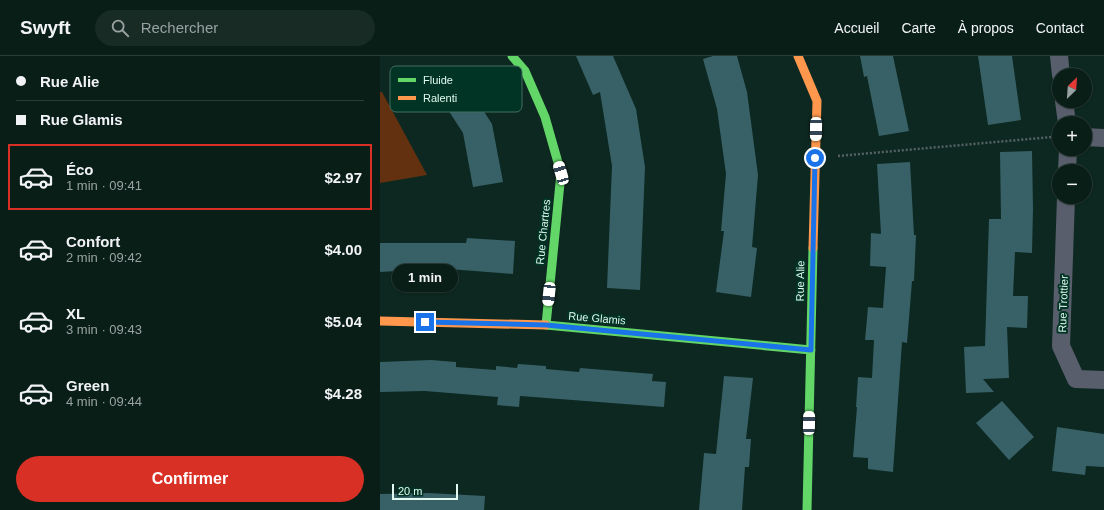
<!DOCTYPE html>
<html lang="fr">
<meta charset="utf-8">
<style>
body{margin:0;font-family:Arial,sans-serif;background:#182b25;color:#f1f3f6;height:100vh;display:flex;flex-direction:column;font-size:15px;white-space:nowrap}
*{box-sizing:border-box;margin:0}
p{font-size:13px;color:#99a2a2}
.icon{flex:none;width:22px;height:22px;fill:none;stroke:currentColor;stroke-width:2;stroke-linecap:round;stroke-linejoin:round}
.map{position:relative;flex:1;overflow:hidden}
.sheet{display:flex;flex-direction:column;background:#0a1e18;width:380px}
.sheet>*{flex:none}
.banner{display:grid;align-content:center;height:88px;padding:0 16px;background:#0a1e18}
.needle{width:26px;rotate:25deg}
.controls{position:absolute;left:672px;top:12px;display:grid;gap:8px}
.controls a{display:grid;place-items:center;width:40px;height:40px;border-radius:50%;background:#0a1e18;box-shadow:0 1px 3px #0004,0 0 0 1px #2a3c37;font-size:20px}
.scale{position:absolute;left:12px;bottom:10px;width:66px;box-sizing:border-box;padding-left:4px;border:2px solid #e1f9ee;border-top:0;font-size:11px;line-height:14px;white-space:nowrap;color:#e1f9ee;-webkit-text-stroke:3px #013425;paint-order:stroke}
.end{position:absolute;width:18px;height:18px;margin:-9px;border:5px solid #1a73e8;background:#fff;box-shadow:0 0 0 2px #fff}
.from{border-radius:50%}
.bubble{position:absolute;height:28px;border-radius:14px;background:#0a1e18;box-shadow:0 1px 3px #0004,0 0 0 1px #2a3c37;font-size:13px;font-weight:700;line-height:28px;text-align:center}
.car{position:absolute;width:12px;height:24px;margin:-12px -6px;border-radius:5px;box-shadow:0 0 3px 1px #0007;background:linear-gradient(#fff 24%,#345 0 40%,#fff 0 76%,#345 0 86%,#fff 0)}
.banner b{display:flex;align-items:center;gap:14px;height:38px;font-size:15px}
.banner b+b{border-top:1px solid #2a3c37}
.banner i{width:10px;height:10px;background:#f1f3f6}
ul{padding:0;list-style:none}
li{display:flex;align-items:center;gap:12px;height:66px;margin:0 8px 6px;padding:0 8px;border:2px solid transparent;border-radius:0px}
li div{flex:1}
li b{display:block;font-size:15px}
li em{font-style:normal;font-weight:700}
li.active{border-color:#d93025}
li>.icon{width:36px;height:36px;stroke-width:1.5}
.button{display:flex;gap:8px;margin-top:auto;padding:8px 16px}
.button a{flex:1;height:46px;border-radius:24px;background:#d93025;color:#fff;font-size:16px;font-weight:700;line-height:46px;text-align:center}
header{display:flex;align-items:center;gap:24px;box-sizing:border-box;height:56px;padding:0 20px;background:#0a1e18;border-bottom:1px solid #2a3c37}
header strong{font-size:19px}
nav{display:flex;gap:22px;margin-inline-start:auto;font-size:14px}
.search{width:280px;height:36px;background:#182b25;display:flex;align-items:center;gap:10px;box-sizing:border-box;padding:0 14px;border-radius:22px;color:#99a2a2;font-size:15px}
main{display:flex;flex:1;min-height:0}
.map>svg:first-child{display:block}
.green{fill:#63310f}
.building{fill:#376167}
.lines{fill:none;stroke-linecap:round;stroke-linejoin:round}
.path{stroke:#566166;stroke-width:2.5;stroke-dasharray:2 2;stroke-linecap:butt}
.street{stroke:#585e6b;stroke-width:18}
.fast{stroke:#63d668;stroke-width:9}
.slow{stroke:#ff974d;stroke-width:9}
.route{stroke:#1a73e8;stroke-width:5}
.labels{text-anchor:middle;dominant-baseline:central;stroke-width:4;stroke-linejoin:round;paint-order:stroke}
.street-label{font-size:11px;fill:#e1f9ee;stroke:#013425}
.key{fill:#013425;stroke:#446f61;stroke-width:1}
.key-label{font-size:11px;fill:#e1f9ee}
</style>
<header>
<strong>Swyft</strong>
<div class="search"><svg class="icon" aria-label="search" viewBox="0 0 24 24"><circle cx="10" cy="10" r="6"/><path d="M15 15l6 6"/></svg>Rechercher</div>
<nav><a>Accueil</a><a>Carte</a><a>À propos</a><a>Contact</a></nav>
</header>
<main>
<section class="sheet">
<div class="banner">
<b><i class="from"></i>Rue Alie</b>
<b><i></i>Rue Glamis</b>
</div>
<ul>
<li class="active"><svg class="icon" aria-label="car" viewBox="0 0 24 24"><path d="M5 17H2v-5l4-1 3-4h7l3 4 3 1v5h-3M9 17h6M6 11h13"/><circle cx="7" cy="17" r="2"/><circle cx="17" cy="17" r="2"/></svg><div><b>Éco</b><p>1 min · 09:41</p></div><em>$2.97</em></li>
<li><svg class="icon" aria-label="car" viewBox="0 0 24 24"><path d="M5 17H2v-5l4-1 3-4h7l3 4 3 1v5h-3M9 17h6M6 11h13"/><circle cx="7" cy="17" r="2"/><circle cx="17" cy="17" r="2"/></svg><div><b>Confort</b><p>2 min · 09:42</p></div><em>$4.00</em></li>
<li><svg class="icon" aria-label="car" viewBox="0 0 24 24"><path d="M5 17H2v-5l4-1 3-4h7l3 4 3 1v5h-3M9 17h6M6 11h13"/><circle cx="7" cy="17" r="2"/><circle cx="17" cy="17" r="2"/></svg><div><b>XL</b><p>3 min · 09:43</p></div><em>$5.04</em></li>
<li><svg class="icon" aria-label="car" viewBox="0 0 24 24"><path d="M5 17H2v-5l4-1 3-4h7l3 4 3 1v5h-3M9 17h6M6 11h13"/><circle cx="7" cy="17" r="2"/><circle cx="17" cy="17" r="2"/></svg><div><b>Green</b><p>4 min · 09:44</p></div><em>$4.28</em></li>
</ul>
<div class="button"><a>Confirmer</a></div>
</section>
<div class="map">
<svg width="724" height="454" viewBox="0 0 724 454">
<rect width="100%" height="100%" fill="#0d2820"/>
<path class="green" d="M0,36H2L47,119L0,127Z"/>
<path class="building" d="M196,0H233L256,53L265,111L260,234L227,232L232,110L220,36L213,39Z
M333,0H357L367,36L378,119L372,191L377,192L371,241L336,236L344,175H341L346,118L337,53L323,3Z
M480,0H513L529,75L499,80L487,20L484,21Z
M598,0H632L641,64L608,69Z
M79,17L112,68L123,126L93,131L83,77L54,32Z
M652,95L653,153L652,197L635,196L633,240H648L647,272L627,271L629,322L603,323L614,336L586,337L584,291L605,290L609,163H621L620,96Z
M530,106L534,179H536L534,225H532L527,287L522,286L513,416L488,413V402L473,401L477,351H476L478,321L492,322L494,284H485L488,251L503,252L506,211L490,210L491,177L501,178L497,108Z
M87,182L135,185L133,218L69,213H45V218H17V215L0,216V187H86Z
M51,304L76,306V311L116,314V310L137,312L138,308L166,310V313L199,316L200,312L273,318L272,325L286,326L284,351L140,340L139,351L117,349L118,341L45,335L0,336V306Z
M344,320L373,322L366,383H371L369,411H365L362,454H319L324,397L336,398Z
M622,345L654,381L629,404L596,367Z
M677,371L724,378V411L706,410L705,419L672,415Z
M48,437L105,440L104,454H0V438Z"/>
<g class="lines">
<path class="path" d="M458,100L672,81"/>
<path class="street" d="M679,0L681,19
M684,45L687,67
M705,81L724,82
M687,115L688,93
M686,141L681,290L696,323L724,324"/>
<path class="fast" d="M132,0L145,15L165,61L181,117L166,269
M166,269L431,294
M427,454L433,192"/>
<path class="slow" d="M418,0L437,45L433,192
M0,265L166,269"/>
</g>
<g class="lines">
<path class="route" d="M45,266L166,269L431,294L435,102"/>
</g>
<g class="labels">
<g class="street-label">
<text transform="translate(163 176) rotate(-84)">Rue Chartres</text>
<text transform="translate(420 225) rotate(-89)">Rue Alie</text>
<text transform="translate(683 248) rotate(-88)">Rue Trottier</text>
<text transform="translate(217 262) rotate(5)">Rue Glamis</text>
</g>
</g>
<rect x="10" y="10" width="132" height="46" rx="6" class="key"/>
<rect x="18" y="22" width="18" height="4" fill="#63d668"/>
<rect x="18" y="40" width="18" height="4" fill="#ff974d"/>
<g class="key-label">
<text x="43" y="28">Fluide</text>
<text x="43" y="46">Ralenti</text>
</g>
</svg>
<div class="controls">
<a><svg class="needle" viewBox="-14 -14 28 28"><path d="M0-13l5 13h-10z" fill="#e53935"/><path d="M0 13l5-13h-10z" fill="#99a2a2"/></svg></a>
<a>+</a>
<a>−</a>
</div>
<div class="scale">20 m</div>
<i class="end from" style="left:435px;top:102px"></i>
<i class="end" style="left:45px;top:266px"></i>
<div class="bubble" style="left:12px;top:208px;width:66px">1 min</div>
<i class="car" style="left:436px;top:73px;rotate:181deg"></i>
<i class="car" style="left:181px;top:117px;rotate:344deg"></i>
<i class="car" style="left:169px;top:238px;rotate:186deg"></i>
<i class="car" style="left:429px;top:367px;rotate:1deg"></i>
</div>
</main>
